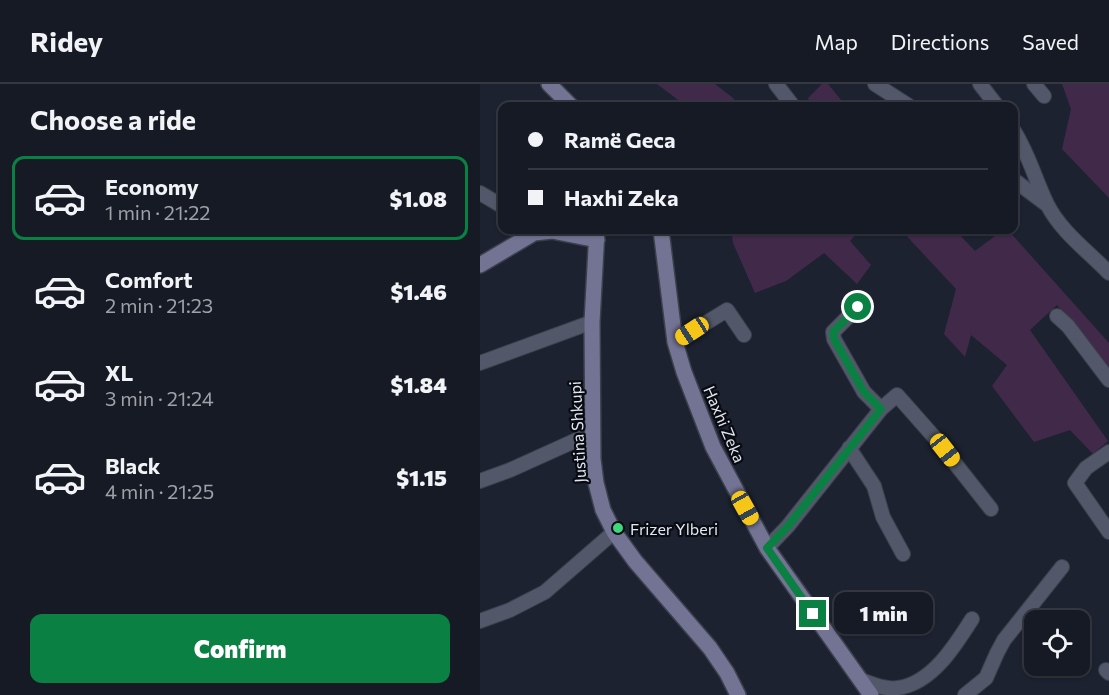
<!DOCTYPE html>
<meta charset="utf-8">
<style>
body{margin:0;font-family:Commissioner,sans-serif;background:#232731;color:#f1f3f6;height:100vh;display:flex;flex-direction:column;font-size:22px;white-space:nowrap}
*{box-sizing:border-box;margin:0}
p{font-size:20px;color:#9ea1a6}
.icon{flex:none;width:33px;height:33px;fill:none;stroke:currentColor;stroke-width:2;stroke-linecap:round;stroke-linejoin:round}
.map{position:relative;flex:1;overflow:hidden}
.sheet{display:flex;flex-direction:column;background:#161a24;width:480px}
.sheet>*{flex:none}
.hud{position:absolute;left:18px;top:18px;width:520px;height:132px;border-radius:12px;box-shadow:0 2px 4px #0004,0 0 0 2px #353841;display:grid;align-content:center;height:132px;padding:0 30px;background:#161a24}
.tools{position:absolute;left:544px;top:526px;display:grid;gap:12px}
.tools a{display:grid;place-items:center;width:66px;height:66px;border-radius:12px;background:#161a24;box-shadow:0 2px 4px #0004,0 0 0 2px #353841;font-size:30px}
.end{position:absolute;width:27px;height:27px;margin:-14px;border:8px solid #0b8043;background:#fff;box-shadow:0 0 0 3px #fff}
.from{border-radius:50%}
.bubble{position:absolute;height:42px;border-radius:12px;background:#161a24;box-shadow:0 2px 4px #0004,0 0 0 2px #353841;font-size:20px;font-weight:800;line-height:42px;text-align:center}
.car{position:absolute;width:18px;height:36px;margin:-18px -9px;border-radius:8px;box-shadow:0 0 4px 2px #0007;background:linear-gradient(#f5c518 24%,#345 0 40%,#f5c518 0 76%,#345 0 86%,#f5c518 0)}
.hud b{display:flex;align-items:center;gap:21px;height:57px;font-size:22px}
.hud b+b{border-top:2px solid #353841}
.hud i{width:15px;height:15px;background:#f1f3f6}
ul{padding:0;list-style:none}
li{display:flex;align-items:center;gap:18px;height:84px;margin:0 12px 9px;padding:0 18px;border:3px solid transparent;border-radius:12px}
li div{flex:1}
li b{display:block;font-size:22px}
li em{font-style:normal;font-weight:800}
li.selected{border-color:#0b8043}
li>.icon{width:54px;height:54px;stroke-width:1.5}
h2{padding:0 30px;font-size:27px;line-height:72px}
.action{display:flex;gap:12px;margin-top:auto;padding:12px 30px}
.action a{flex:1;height:69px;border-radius:12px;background:#0b8043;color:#fff;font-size:24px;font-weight:800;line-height:69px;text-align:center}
header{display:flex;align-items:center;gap:36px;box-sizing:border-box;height:84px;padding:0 30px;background:#161a24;border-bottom:2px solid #353841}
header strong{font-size:28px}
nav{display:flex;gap:33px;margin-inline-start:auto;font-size:21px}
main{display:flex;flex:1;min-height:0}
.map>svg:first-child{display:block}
.green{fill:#41294a}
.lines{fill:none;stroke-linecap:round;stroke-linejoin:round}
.street-casing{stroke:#3c404c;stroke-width:16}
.secondary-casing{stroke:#3c404c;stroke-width:18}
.street{stroke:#525869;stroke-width:14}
.secondary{stroke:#737394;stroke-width:15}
.route{stroke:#0b8043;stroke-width:8}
.poi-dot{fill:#3ed77d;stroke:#090b12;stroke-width:2}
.labels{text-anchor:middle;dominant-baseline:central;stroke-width:4.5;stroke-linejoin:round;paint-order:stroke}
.street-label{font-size:16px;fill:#e3e6f1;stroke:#090b12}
.poi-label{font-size:16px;fill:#e3e6f1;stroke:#090b12;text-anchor:start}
</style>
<header>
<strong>Ridey</strong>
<nav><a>Map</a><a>Directions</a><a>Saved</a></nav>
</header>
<main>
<section class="sheet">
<h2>Choose a ride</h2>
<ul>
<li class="selected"><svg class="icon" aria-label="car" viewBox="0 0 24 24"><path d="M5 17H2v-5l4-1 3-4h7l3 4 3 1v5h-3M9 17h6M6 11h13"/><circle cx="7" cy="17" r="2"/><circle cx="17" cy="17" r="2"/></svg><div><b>Economy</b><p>1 min · 21:22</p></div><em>$1.08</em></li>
<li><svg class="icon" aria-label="car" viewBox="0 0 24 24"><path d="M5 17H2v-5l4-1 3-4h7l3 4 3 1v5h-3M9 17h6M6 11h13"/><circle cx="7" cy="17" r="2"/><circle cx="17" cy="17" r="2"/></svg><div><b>Comfort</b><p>2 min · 21:23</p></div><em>$1.46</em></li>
<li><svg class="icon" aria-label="car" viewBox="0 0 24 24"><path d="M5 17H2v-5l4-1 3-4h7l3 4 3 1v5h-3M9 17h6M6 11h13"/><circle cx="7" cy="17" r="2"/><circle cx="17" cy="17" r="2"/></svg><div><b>XL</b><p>3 min · 21:24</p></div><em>$1.84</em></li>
<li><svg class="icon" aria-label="car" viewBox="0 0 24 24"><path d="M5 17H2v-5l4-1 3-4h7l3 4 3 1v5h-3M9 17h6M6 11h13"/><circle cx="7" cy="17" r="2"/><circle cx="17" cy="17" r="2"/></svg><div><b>Black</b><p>4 min · 21:25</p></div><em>$1.15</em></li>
</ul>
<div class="action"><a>Confirm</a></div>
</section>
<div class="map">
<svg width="629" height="611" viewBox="0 0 629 611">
<rect width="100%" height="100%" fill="#1d2230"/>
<path class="green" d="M177,0H235L253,14L259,22H206Z
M342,0H348L366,22H331L328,14Z
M582,0H629V114L582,65L591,25Z
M251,146H380L370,157L391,181L377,200L344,169L306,197L275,209L253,159Z
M421,146H475L495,167L523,146H528L629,259V286L577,221L550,246L628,357L613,370L590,346L554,358L512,302L527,281L491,251L485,273L464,250L476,205Z"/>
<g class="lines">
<g class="street-casing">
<path id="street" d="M296,0L313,22
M395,0L429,22
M500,0L517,22
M554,0L564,12
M534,47C549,71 555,95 567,120C581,148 608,167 629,189
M534,96L566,120
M0,109L22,122
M378,223L353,248L354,255L384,308L401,325
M577,232L588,242L629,296
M195,258L247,226L264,251
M0,279L112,238
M369,364L394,402L403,433L423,470
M629,368L606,384L595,399L629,448
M0,397L30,386L112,349
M287,464L308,442L401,325L417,311L455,354L511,425
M0,537L30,526L65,508L134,448
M626,586L629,589
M381,596C393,600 405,606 418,604C452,599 475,562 492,535
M485,611L506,594L517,569L524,556L582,483"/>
</g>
<g class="secondary-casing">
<path id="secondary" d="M69,0L91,22
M117,146L112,238L113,375L116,399L123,426L134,448L155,477L230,564L247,589L258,611
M181,146L195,258L204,288L233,363L287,464L391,611
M0,181L54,149L72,147L117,156"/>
</g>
<use href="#street" class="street"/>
<use href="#secondary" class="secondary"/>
</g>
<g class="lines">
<path class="route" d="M333,530L287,464L308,442L401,325L384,308L354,255L353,248L378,223"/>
</g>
<circle class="poi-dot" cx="138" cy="444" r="6"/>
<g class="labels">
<g class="street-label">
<text transform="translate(245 340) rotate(67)">Haxhi Zeka</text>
<text transform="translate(97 348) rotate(-93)">Justina Shkupi</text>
</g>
<g class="poi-label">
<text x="150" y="444">Frizer Ylberi</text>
</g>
</g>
</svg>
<div class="tools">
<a><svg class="icon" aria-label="locate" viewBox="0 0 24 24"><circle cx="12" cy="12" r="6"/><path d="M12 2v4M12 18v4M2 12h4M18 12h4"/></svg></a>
</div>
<i class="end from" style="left:378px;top:223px"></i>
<i class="end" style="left:333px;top:530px"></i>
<div class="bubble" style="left:354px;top:508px;width:99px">1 min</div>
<i class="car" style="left:212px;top:247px;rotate:237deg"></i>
<i class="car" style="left:465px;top:366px;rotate:142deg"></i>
<i class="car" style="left:265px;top:424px;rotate:151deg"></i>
<div class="hud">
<b><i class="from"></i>Ramë Geca</b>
<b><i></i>Haxhi Zeka</b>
</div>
</div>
</main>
